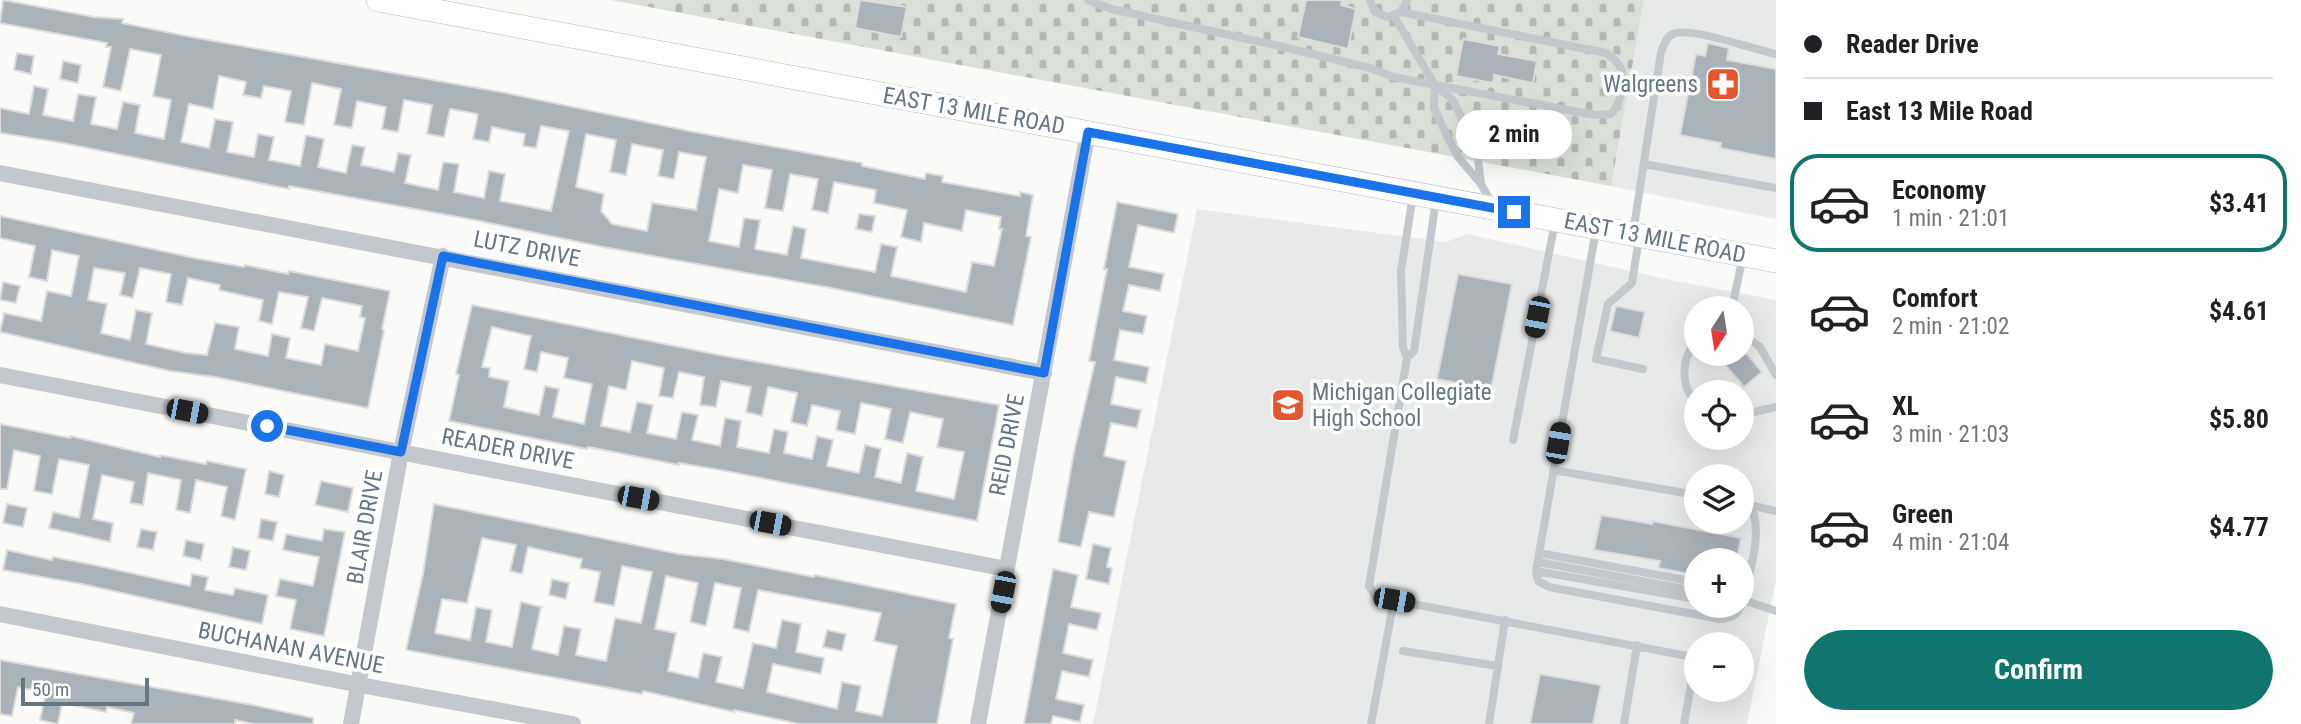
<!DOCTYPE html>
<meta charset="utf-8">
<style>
body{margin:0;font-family:"Roboto Condensed",sans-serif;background:#f6f6f6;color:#202124;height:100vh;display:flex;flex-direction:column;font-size:26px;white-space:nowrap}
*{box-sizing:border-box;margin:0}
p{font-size:23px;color:#757577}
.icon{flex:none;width:38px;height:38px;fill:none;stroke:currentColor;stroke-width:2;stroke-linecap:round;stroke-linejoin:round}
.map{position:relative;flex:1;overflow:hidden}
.sheet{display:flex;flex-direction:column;background:#fff;width:525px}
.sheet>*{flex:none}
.hud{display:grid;align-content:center;height:154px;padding:0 28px;background:#fff}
.needle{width:46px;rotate:192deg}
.controls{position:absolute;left:1684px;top:296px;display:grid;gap:14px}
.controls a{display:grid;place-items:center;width:70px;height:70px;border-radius:50%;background:#fff;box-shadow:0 7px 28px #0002;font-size:35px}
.scale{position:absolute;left:21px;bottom:18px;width:128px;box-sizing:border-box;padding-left:7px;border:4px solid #657683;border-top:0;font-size:19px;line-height:24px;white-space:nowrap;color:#657683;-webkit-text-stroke:5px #fff;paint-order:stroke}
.end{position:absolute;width:32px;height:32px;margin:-16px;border:9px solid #1a73e8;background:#fff;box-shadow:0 0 0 4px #fff}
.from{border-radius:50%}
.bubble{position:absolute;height:49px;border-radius:24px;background:#fff;box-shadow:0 7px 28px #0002;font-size:23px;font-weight:700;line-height:49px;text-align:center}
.car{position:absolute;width:21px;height:42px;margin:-21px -10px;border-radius:9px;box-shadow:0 0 5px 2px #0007;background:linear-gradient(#222 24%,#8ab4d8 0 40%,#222 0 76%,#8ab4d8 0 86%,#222 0)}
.hud b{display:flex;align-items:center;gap:24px;height:66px;font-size:26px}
.hud b+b{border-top:2px solid #e0e0e0}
.hud i{width:18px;height:18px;background:#202124}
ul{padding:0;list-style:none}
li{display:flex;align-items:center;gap:21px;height:98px;margin:0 14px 10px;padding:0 14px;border:4px solid transparent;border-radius:28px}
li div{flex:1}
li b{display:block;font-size:26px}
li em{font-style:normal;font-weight:700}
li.on{border-color:#0f766e}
li>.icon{width:63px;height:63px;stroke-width:1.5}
.cta{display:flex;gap:14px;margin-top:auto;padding:14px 28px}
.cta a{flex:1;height:80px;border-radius:42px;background:#0f766e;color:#fff;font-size:28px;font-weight:700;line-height:80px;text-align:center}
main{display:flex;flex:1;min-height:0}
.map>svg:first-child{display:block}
.built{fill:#e8e9e9;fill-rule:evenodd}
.cemetery{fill:url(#cemetery-stones)}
.building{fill:#aab3b9;stroke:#dcdcda;stroke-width:2;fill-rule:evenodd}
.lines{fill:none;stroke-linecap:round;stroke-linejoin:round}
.secondary-casing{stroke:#b3babf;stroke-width:24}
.service{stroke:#c3c8cc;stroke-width:8}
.minor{stroke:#c3c8cc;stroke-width:16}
.secondary{stroke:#fff;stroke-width:23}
.route{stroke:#1a73e8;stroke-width:9}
.labels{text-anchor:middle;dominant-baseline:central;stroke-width:7;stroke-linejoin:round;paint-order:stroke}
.poi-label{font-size:23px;fill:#657683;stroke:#fff;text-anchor:end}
.street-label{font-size:23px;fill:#657683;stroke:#fff}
</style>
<main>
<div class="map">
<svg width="1776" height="724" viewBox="0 0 1776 724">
<defs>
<pattern id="cemetery-stones" width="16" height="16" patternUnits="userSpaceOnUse" patternTransform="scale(1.75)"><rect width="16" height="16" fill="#dadfd7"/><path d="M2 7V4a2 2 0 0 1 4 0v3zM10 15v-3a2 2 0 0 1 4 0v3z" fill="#b4b9b4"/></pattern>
</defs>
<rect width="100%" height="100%" fill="#fafaf8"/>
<path class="built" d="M1644,0H1776V219L1611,186Z
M1197,209L1446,242L1468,234L1670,280L1776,300V580L1747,724H1093ZM1696,308H1741V354H1696ZM1696,392H1741V438H1696ZM1696,476H1741V522H1696ZM1696,560H1741V606H1696ZM1696,644H1741V690H1696Z"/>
<path class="cemetery" d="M611,0H1644L1611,186Z"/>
<path class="building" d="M3,0L94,17L123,19L122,23L186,36L506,93L689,131L862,163V166L925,179L926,173L943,176L942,182L1020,196V192L1033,195L1026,236L1031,237L1013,325L831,288L603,247L475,220L289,186V189L63,143L0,133V108L29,114L34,86L48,89L43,115L73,121L78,94L96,97L91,124L117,129L123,102L140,105L135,133L164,139L171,100L153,96L161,55L130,49L121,91L103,87L111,47H106L107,43L0,23ZM219,76L246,82L243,95L261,98L264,86L291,91L285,122L304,125L312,83L341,89L334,125L352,128L357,101L386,107L382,129L398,132L404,100L432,105L427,134L444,137L450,109L478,114L473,139L489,142L492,127L525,134L523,146L536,148L541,126L569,131L551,211L500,201L505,174L489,171L484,198L454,192L459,164L443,162L438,190L405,183L411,155L398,153L394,172L361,165L365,147L352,145L346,173L318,167L324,139L306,135L300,166L269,160L274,137L258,134L254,157L227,152L233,122L215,119L209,148L181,142L189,104L213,109ZM586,134L616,140L610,172L626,175L632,144L663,150L658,176L674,179L679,152L706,157L696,210L652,203L647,231L612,224L601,211L604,194L576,187ZM743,165L772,170L765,208L783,211L790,174L818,179L812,210L828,213L834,182L876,190L874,203L907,210L901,237L921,242L924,223L962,231L966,210L1001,217L999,229H1002L994,266L972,262L966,292L891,276L897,247L881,244L875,272L801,258L806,229L793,226L787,255L755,249L760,220L744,218L739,247L709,241L719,189L738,193Z
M860,0L907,7L901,37L855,28Z
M1306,0H1342L1341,5L1356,9L1348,49L1298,37Z
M1463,39L1500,46L1498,54L1537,61L1533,83L1494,75L1493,83L1456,76Z
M1708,43L1729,48L1727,60L1776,69V159L1720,148L1721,143L1680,135L1696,54L1705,56Z
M17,53L34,56L31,74L14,70Z
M63,61L81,65L78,83L60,79Z
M1117,202L1178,214L1174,233L1138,225L1129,267L1164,274L1160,291L1129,285L1123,311L1147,316L1143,334L1120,330L1114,360L1149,367L1146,383L1116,377L1111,404L1141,410L1137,428L1111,423L1104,456L1126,461L1114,517L1089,512L1081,547L1058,542L1074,452L1095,362L1089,361L1107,269H1104Z
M859,214L875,216L872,232L856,229Z
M0,216L199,259L244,267L245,265L288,274L289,271L390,291L382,329L384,330L368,408L215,377L170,371L0,332L4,313L41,321L47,291L71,296L79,256L52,250L47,281L29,277L35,246L0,238ZM94,268L125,273L120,295L133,298L140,268L171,274L166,302L182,305L188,278L220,285L219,290L263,300L259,321L272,324L279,292L308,297L301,328L314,331L322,298L362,306L360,317L365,318L358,351L325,344L321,365L286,358L290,338L272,334L268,356L235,349L239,327L215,323L207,355L186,353L146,344L152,313L136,310L130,340L101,333L107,304L88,300Z
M1458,274L1512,284L1491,390L1437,379Z
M3,282L20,286L16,303L0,300Z
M472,305L724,356L999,405L977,521L726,471L679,463V465L588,447L587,449L449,421L459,375L456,374ZM492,327L531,336L524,369L537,372L541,352L568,358L564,378L592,384L584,424L553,417L559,389L545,386L539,415L504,407L509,381L489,377L490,368L482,367ZM632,361L664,368L659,396L673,398L679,372L704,377L700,405L716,407L721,381L751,387L746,412L762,416L768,387L797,393L791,422L807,426L812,405L840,411L836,430L855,434L861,403L891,409L885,439L903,443L910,412L943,419L937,447L964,452L954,499L916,491L923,457L907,453L901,483L875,477L881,449L865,445L859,473L827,466L833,440L817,436L812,459L784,453L788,432L774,429L769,453L737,447L741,421L725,418L720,446L692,440L698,415L682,412L676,439L647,433L653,405L637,402L630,432L601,426L609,386L626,390Z
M1616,306L1645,312L1639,338L1610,331Z
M1716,354H1747L1762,372L1744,387Z
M0,424L70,438V436L160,457V455L206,464L207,461L246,469L235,520L221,516L227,487L196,480L190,513L176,510L181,480L148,473L143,505L130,503L134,482L102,475L93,519L113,523L110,542L49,528L53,512L79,518L89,465L59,459L52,494L34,491L40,456L14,450L7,489H0Z
M269,471L284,475L279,497L265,494Z
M321,481L353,488L348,512L315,505Z
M7,504L27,508L23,527L3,523Z
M434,504L679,554L723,559L814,577L815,575L956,604L949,638L953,639L937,724H800L734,710V712L643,691L642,694L406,650L423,574ZM482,538L516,545L510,571L522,574L528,547L582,559L580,568L600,572L594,602L614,606L622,566L652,572L641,623L615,618L606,661L576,655L581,629L564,626L558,655L532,649L541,607L521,602L512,647L486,642L492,610L476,607L470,640L435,633L442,599L467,603ZM666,576L698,583L690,622L706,626L715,583L741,588L733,628L749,632L758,590L881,613L874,641L897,646L882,716L856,711L861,686L842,682L837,709L767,692L773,664L821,674L824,658L796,652L801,624L782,620L776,648L753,643L743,688L716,682L722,657L703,653L698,678L668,671L676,633L655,629Z
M1601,515L1652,524V521L1741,538L1737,560H1696V575L1658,568L1660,561L1594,550Z
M261,519L277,522L273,541L258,538Z
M141,529L157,532L153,550L137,547Z
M324,529L345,532L324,636L290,629L296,600L276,596L280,579L313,586L319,557L283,550L286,534L322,541Z
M186,540L204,544L201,560L183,556Z
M1093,544L1111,548L1107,567L1112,568L1109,584L1086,579Z
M233,547L250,551L246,570L229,567Z
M7,550L52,560L53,557L99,566L190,586L192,574L208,577L205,590L233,595L235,588L268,595L262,624L82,584L3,570Z
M1053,569L1078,575L1071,607L1101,613L1097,630L1069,624L1063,653L1093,660L1089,677L1062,671L1056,699L1084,705L1080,722L1053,716L1051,724H1024Z
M552,579L569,583L566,599L549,595Z
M827,630L846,634L842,651L823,647Z
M0,660L253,705L313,718V724H254L235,720V724H131L134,713L107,707L106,712L62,703L58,724L40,720L46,693L18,687L12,716L0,714Z
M1540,674L1601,685L1593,724H1530Z"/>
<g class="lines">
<g class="secondary-casing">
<path id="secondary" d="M378,0L1776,261"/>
</g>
<path class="service" d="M1088,0L1111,9L1275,45L1370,68L1393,77L1595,115L1611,114C1621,103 1627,79 1619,65C1616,60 1610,56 1606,53L1401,12
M1370,0L1374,11L1387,17L1401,12L1407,0
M1394,16L1435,85L1453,100L1477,151L1481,184
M1435,85L1434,108L1446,134L1458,157L1481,184L1491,202
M1644,164L1776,188
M1436,200L1414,351L1407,358L1369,586L1376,597L1693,657L1695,664L1684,724
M1596,230L1536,571L1538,581L1549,587L1720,619C1732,618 1736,616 1741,606
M1633,233L1661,52C1664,45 1666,37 1673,34C1690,26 1755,50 1776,54
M1639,238L1632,283L1608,304L1596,359L1643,369
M1732,308L1743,256
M1741,333L1760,347L1776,375
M1696,342C1681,359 1680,386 1696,402
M1407,358L1403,347L1401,271L1413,195
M1741,415L1776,407
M1513,440L1555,222
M1553,470L1696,495
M1741,503L1776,511
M1539,553L1696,582
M1538,562L1696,591
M1536,571L1696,599
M1741,600H1743C1750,569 1763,535 1751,505
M1742,602L1743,600L1776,611
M1403,651L1498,666
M1371,724L1394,600
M1489,724L1505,620
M1624,724L1637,645"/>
<path class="minor" d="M0,173L1044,373
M0,375L1007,569
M0,614L360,685L573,724
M351,724L401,452L443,256
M978,724L1088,132"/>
<use href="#secondary" class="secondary"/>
</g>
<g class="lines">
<path class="route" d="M267,426L401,452L443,256L1044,373L1088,132L1514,212"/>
</g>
<defs>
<g id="pharmacy-square" transform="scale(1.75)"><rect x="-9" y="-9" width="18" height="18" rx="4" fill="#e4572e" stroke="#fff"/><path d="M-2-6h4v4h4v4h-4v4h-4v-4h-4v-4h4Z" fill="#fff"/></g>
<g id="school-square" transform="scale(1.75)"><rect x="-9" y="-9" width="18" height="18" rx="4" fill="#e4572e" stroke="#fff"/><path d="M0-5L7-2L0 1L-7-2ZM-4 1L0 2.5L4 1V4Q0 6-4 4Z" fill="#fff"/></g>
</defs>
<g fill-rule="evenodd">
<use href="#pharmacy-square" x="1723" y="84"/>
<use href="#school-square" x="1288" y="405"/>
</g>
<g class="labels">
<g class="poi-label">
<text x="1698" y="84">Walgreens</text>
<text x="1312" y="392" text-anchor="start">Michigan Collegiate<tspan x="1312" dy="26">High School</tspan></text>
</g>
<g class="street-label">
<text transform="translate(974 111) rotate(10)">EAST 13 MILE ROAD</text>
<text transform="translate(1655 238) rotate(11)">EAST 13 MILE ROAD</text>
<text transform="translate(527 249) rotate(11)">LUTZ DRIVE</text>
<text transform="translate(1007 445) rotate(-79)">REID DRIVE</text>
<text transform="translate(508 449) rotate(11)">READER DRIVE</text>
<text transform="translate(365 527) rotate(-80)">BLAIR DRIVE</text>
<text transform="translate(291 648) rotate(11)">BUCHANAN AVENUE</text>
</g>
</g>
</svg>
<div class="controls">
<a><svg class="needle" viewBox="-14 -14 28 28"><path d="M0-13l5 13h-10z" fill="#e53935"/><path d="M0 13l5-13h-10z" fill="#757577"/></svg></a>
<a><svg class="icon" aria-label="locate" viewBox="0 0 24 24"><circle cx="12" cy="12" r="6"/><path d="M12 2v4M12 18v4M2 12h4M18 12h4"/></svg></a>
<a><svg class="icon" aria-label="layers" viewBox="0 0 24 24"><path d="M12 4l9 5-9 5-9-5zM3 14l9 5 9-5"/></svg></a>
<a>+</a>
<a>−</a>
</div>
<div class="scale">50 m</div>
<i class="end from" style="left:267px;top:426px"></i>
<i class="end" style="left:1514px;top:212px"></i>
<div class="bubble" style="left:1456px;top:110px;width:116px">2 min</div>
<i class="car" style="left:1537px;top:317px;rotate:191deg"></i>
<i class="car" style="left:187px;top:411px;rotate:101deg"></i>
<i class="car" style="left:1558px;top:443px;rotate:10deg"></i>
<i class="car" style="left:638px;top:498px;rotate:101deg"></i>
<i class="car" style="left:770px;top:523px;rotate:101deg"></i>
<i class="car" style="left:1003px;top:592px;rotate:191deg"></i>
<i class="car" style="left:1394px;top:600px;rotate:100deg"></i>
</div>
<section class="sheet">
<div class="hud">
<b><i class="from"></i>Reader Drive</b>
<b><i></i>East 13 Mile Road</b>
</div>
<ul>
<li class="on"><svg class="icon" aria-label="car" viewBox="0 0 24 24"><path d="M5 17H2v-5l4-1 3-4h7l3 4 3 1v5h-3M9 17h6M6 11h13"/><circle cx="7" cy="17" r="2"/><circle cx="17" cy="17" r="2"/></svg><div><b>Economy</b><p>1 min · 21:01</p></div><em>$3.41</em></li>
<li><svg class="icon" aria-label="car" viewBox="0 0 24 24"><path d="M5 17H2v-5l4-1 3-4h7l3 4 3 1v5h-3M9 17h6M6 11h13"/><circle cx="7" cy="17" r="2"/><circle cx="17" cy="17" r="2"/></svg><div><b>Comfort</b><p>2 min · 21:02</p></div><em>$4.61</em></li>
<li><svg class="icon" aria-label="car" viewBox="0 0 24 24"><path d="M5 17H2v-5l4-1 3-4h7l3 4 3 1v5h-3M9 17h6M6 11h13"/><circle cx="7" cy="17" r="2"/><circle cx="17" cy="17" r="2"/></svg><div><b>XL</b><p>3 min · 21:03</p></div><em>$5.80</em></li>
<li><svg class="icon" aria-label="car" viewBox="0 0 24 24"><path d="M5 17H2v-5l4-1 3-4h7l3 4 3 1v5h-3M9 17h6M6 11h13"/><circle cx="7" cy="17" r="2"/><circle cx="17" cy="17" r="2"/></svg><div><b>Green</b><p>4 min · 21:04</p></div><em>$4.77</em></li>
</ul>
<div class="cta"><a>Confirm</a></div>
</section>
</main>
